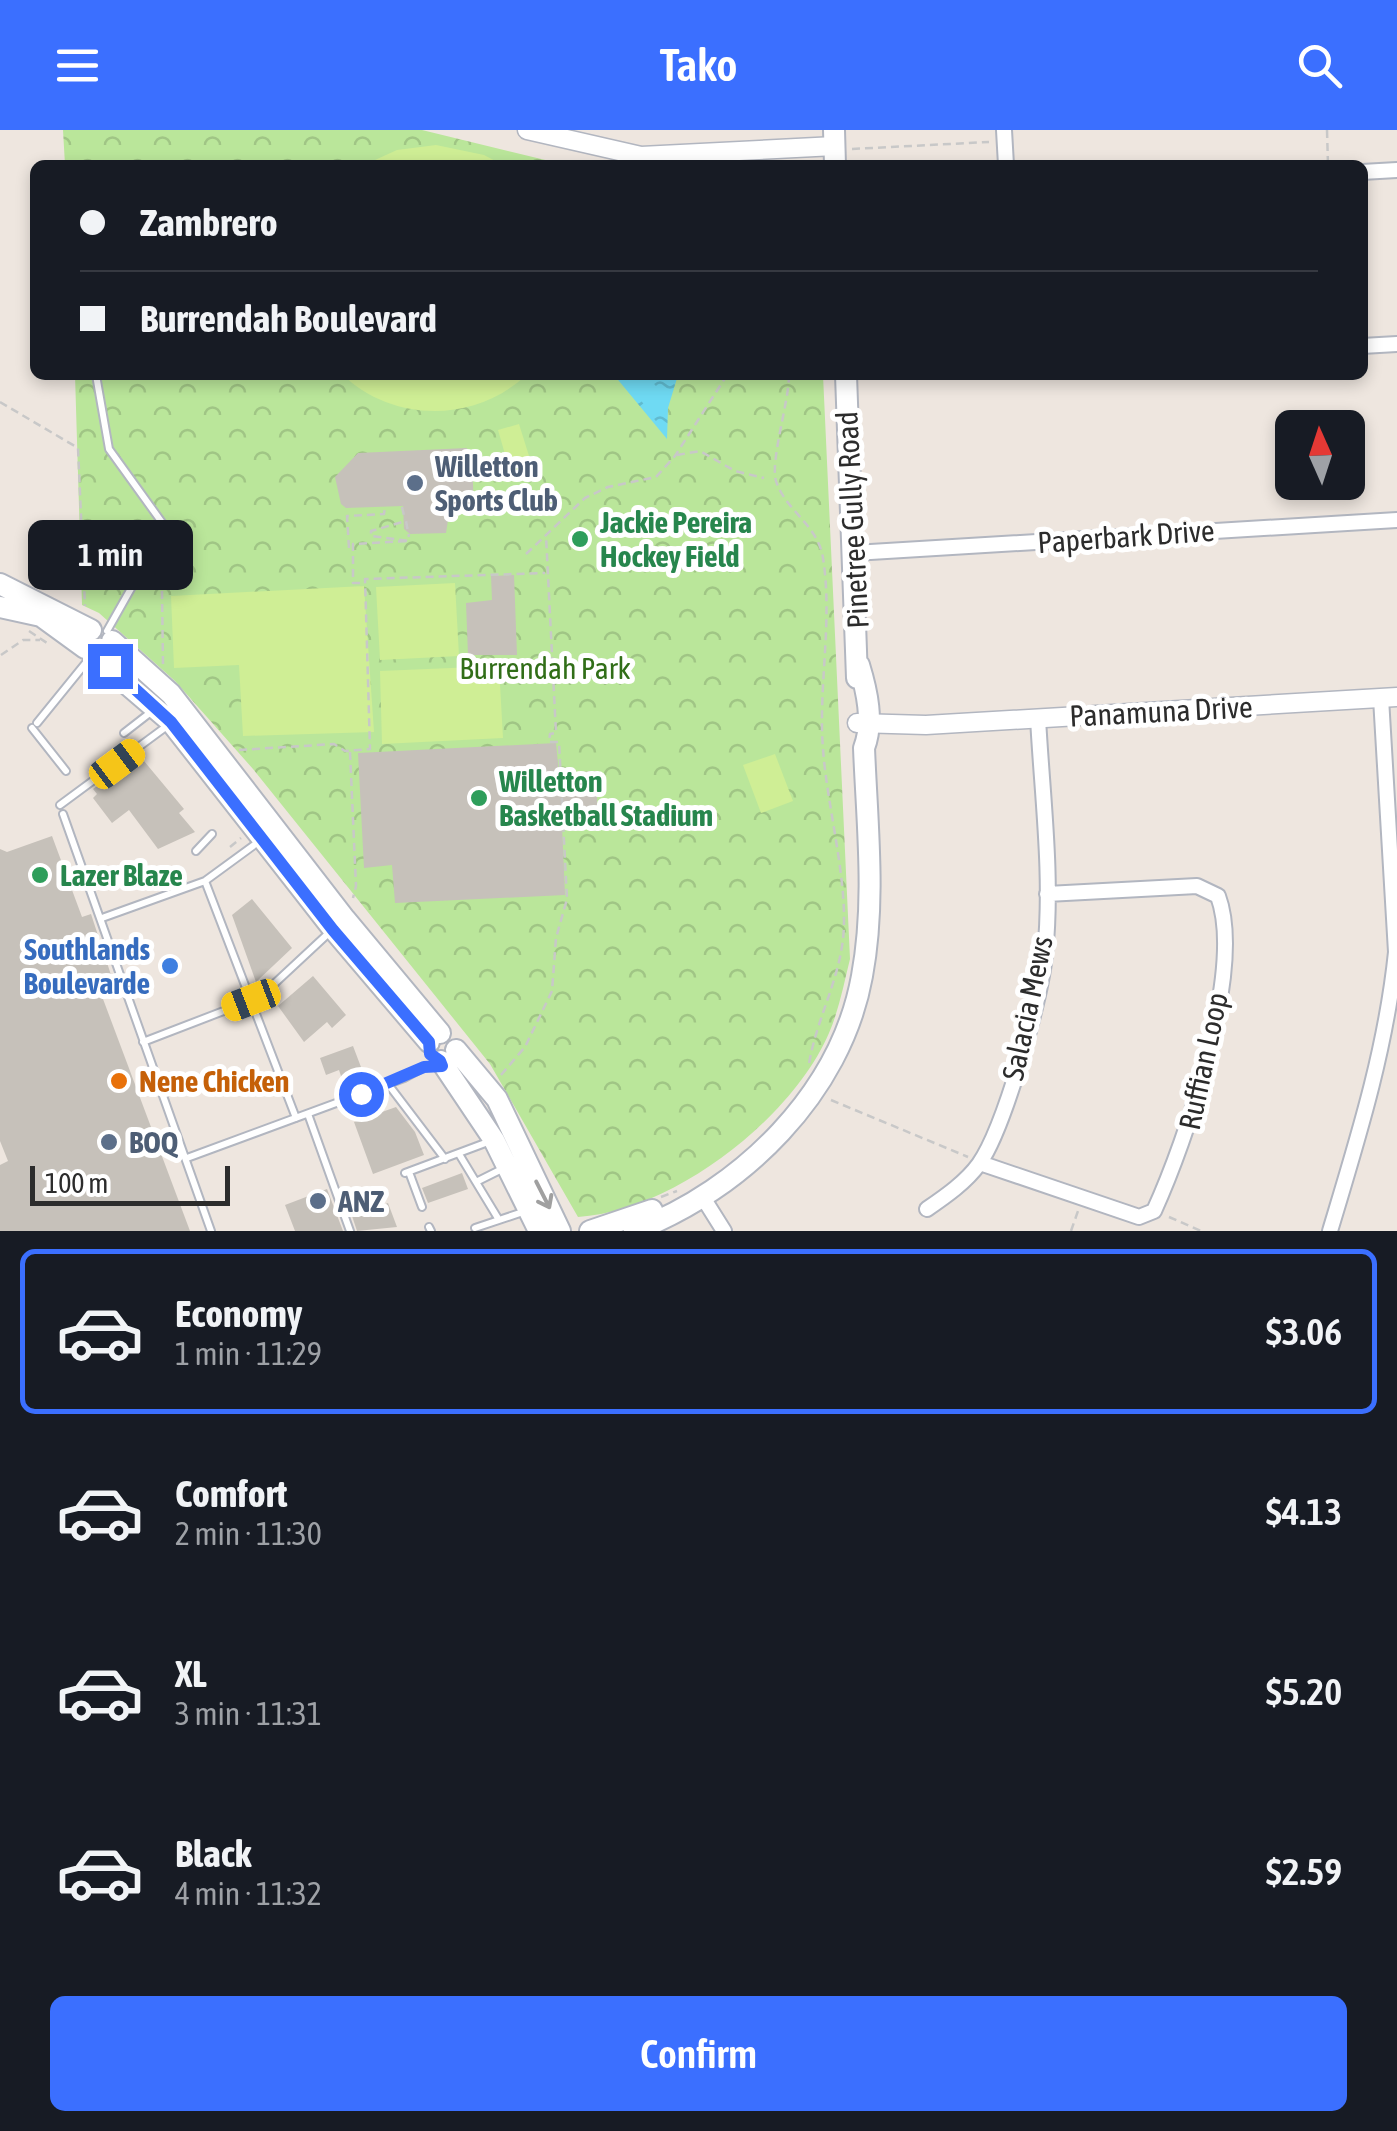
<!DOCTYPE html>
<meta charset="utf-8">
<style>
body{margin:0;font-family:"Asap Condensed",sans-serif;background:#20242c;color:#f1f3f6;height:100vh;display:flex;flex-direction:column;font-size:38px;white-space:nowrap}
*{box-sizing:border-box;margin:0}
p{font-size:32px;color:#9ea1a6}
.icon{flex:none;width:55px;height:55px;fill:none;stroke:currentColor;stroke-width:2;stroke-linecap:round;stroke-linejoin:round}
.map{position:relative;height:1101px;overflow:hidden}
.drawer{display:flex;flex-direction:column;background:#171b24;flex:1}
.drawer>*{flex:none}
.banner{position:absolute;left:30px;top:30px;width:1338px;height:220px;border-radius:15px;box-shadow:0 5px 15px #0003;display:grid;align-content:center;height:220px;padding:0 50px;background:#171b24}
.needle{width:65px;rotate:357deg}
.buttons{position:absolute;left:1275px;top:280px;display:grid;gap:20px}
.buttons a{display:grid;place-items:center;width:90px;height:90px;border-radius:15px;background:#171b24;box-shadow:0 5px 15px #0003;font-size:50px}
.scale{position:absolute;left:30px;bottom:25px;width:200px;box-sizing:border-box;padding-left:10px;border:5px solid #2c2c2c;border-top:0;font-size:28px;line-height:35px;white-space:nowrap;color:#2c2c2c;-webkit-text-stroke:8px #fff;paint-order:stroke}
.end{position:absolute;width:45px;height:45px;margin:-22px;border:12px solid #3b6fff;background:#fff;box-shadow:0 0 0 5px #fff}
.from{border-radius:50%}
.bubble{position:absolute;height:70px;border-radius:15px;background:#171b24;box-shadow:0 5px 15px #0003;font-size:32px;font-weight:600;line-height:70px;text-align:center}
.car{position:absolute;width:30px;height:60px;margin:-30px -15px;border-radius:12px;box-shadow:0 0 8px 2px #0007;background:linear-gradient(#f5c518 24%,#345 0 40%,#f5c518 0 76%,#345 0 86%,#f5c518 0)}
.banner b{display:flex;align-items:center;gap:35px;height:95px;font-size:38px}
.banner b+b{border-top:2px solid #363941}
.banner i{width:25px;height:25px;background:#f1f3f6}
ul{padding:18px 0 0;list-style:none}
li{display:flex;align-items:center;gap:30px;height:165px;margin:0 20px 15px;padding:0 30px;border:5px solid transparent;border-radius:15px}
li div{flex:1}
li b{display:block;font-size:38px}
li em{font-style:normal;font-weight:600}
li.on{border-color:#3b6fff}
li>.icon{width:90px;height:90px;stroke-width:1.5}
.primary-button{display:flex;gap:20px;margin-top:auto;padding:20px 50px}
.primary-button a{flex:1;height:115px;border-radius:15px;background:#3b6fff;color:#fff;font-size:40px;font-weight:600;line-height:115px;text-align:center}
header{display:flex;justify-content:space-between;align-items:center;height:130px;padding:0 50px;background:#3b6fff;color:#fff;font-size:45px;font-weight:600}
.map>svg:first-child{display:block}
.park{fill:url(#park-crowns)}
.pitch{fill:#cfee95}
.water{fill:url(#water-ripples)}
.building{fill:#c6c1ba}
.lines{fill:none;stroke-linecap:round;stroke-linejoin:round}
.service-casing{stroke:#b2b6c0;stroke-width:10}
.minor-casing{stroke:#b2b6c0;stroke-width:18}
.tertiary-casing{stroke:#b2b6c0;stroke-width:21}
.secondary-casing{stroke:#b2b6c0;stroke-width:24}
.path{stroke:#c8c8c8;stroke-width:2.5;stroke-dasharray:8 5;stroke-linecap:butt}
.service{stroke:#fff;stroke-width:6}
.minor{stroke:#fff;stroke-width:14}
.tertiary{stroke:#fff;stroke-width:18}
.secondary{stroke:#fff;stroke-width:20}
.oneway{stroke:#a0a0a0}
.route{stroke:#3b6fff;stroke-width:12}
.service-dot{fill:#5c6f8a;stroke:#fff;stroke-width:4}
.leisure-dot{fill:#2e9e5b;stroke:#fff;stroke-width:4}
.shop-dot{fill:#3f7fe0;stroke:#fff;stroke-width:4}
.food-dot{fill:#e8710a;stroke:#fff;stroke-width:4}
.labels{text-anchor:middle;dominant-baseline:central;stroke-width:10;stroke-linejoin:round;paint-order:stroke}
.service-label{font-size:30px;font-weight:bold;fill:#4e5e75;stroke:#fff;text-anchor:start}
.street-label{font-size:30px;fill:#2c2c2c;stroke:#fff}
.leisure-label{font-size:30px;font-weight:bold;fill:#27864d;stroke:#fff;text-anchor:start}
.park-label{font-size:30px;fill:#316e18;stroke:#fff}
.shop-label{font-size:30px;font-weight:bold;fill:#366cbe;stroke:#fff;text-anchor:end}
.food-label{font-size:30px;font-weight:bold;fill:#c56008;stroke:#fff;text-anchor:start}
</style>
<header><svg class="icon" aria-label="menu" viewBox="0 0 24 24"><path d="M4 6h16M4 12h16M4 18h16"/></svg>Tako<svg class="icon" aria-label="search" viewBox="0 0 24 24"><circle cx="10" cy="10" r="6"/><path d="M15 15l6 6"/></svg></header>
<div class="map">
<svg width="1397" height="1101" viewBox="0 0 1397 1101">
<defs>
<pattern id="park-crowns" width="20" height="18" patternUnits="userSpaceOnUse" patternTransform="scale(2.5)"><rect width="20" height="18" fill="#bae69a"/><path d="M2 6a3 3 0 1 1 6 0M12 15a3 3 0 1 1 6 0" fill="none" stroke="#a0c585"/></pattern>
<pattern id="water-ripples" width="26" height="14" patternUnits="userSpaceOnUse" patternTransform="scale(2.5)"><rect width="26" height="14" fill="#6fdaf3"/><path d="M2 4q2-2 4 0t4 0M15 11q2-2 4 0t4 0" fill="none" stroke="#60bbd0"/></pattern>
</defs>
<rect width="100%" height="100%" fill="#eee6df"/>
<path class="park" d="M63,0H422L566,35H65Z
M75,245H823L850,829C844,853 839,880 829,903C793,988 672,1082 578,1087L490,934L253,639L175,551L99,483L82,475Z"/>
<path class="pitch" d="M436,15L484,25L503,35H364L397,20Z
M343,245H526C476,293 393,293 343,245Z
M519,294L535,345L513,352L498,300Z
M455,453L459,526L380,530L376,457Z
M364,456L374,602L243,606L239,535L174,538L171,466Z
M499,536L503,608L382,614L380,541Z
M775,624L793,671L761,683L743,635Z"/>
<path class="water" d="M614,245H678L668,278L667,309Z"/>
<path class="building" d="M467,318V326L472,325L474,383L449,384L446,403L410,404L404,399L403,376L346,378L341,374L335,347L358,323Z
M514,445L517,525H468L466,473L492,470L491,446Z
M556,613L559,643L596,641L598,693L562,695L565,765L395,773L392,735L364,738L358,623Z
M139,625L184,679L179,683L195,702L158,719L129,680L112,693L93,668L97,664L93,659Z
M52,706L82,787L91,784L112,848L97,853L190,1101H0V1035L8,1031L0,1011V719L7,722Z
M252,769L292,818L256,852L232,785Z
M313,846L346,885L332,898L327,892L304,912L278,876Z
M353,916L364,945L343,952L339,940L326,945L320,928Z
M396,977L415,1002L424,1025L373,1044L354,992Z
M462,1043L468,1059L428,1073L422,1058Z
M327,1059L343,1101H295L285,1075Z
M388,1073L397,1097L357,1101L352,1086Z"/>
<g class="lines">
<g class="service-casing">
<path id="service" d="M96,245L109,319L171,405
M107,501L133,455L146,446
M37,593L89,529
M32,598L66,641
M124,603L151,582
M60,675L167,596
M63,684L211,1101
M196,721L212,704
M205,751L296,988
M102,788L205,751L261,710
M143,912L260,867L332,800
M388,954L445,1029
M308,984L350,1101
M459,1024L499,1090
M187,1028L404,948L424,937L439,936
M409,1042L422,1077
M405,1043L488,1012
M478,1051L502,1039
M429,1097L431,1101
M475,1098L526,1081"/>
</g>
<g class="minor-casing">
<path id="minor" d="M1004,0L1006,35
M1362,42L1397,40
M1362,216L1397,214
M854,423L1397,390
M980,1033L1139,1087L1154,1081C1186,1011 1245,839 1218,766L1197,756L1047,764
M702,1066L724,1101
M927,1079C946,1066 966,1052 979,1034C1004,999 1041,868 1045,824C1053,746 1042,665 1038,588
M1330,1101C1358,1008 1386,919 1396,822L1381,568"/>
</g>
<g class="tertiary-casing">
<path id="tertiary" d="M527,0L641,26L835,16
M857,593L926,595L1397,567"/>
</g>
<g class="secondary-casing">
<path id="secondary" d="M834,0L835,35
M846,245L857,548
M0,454L91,500
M0,477L41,486L85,518
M112,511L171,564L345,789L440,903
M94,526L171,592L333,799L429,912
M456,920L497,969L560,1101
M441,931L494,1010L539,1101
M590,1101L652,1080
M634,1101C742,1060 841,963 862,846C876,771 867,694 864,618C874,592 867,561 859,535"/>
</g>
<path class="path" d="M1327,0L1328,35
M852,19L989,12
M789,245C789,272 770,331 776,351C785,380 818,395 823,428C833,492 818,556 823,619C827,677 849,754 843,809C838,853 816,891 809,934
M0,272L78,318L85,476
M677,325L700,321L735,341L764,348
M402,377L405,390
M349,418L347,386L384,384L385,377
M526,424L585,368L608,357L656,347L675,326L727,245
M360,453H353V414L409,411L371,406V401L406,391L409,407
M162,461L163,535
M29,501L47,513
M1,525L23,510H40
M239,620L334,614L345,621L370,619L365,449L545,443
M350,622L356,756L353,768
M230,717L241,708
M501,945L525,917L552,861L556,808L567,769L559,612H549L550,604L556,603L546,406
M831,970L968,1027
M661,1067L677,1061
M1169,1087L1201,1101
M1071,1101L1078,1081"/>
<use href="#service" class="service"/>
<use href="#minor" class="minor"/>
<use href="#tertiary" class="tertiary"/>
<use href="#secondary" class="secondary"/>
</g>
<defs><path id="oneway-shaft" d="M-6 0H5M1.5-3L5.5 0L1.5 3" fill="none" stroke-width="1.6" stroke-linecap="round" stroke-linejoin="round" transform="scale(2.5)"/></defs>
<use class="oneway" href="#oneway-shaft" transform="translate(543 1065) rotate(63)"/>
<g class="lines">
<path class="route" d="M110,536L171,592L333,800L429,912L430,924L440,931L442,936L424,937L361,964"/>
</g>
<g class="service-dot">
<circle cx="415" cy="353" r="10"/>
<circle cx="109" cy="1012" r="10"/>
<circle cx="318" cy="1071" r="10"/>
</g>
<g class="leisure-dot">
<circle cx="580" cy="409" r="10"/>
<circle cx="479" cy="668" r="10"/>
<circle cx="40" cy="745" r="10"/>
</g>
<circle class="shop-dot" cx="170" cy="836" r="10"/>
<circle class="food-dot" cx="119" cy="951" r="10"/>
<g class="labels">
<g class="service-label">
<text x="435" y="336">Willetton<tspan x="435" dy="34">Sports Club</tspan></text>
<text x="129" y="1012">BOQ</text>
<text x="338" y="1071">ANZ</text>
</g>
<g class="street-label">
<text transform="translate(852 390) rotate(-93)">Pinetree Gully Road</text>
<text transform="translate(1126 406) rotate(-4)">Paperbark Drive</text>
<text transform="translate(1161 581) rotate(-3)">Panamuna Drive</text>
<text transform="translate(1027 878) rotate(-78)">Salacia Mews</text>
<text transform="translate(1203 931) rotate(-78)">Ruffian Loop</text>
</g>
<g class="leisure-label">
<text x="600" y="392">Jackie Pereira<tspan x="600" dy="34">Hockey Field</tspan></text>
<text x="499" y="651">Willetton<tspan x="499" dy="34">Basketball Stadium</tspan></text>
<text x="60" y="745">Lazer Blaze</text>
</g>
<g class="park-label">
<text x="545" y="538">Burrendah Park</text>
</g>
<g class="shop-label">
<text x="150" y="819">Southlands<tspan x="150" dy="34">Boulevarde</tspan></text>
</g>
<g class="food-label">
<text x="139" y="951">Nene Chicken</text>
</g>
</g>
</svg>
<div class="buttons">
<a><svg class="needle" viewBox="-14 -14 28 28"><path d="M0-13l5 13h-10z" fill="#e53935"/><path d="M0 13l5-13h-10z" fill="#9ea1a6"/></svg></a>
</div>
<div class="scale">100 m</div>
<i class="end from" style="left:361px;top:964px"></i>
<i class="end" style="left:110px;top:536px"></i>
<div class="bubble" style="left:28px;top:390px;width:165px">1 min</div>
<i class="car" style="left:117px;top:634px;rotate:53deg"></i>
<i class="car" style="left:251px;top:870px;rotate:249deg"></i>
<div class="banner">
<b><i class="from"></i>Zambrero</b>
<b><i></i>Burrendah Boulevard</b>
</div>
</div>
<section class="drawer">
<ul>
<li class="on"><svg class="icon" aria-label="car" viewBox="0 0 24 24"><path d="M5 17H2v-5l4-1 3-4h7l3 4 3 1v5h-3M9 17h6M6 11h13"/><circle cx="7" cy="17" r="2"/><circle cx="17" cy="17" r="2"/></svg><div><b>Economy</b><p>1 min · 11:29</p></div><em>$3.06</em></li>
<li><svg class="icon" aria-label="car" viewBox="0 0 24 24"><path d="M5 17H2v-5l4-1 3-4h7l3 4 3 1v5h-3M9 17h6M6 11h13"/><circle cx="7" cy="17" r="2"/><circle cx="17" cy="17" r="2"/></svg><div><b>Comfort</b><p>2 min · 11:30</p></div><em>$4.13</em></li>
<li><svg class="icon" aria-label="car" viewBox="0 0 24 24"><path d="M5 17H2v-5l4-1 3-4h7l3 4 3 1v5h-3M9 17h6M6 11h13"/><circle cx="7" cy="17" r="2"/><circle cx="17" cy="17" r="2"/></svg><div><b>XL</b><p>3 min · 11:31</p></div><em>$5.20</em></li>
<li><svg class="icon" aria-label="car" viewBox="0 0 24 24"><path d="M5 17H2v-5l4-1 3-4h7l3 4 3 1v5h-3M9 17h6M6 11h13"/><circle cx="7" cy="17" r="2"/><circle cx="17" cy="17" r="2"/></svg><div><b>Black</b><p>4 min · 11:32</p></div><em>$2.59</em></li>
</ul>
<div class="primary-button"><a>Confirm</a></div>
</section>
